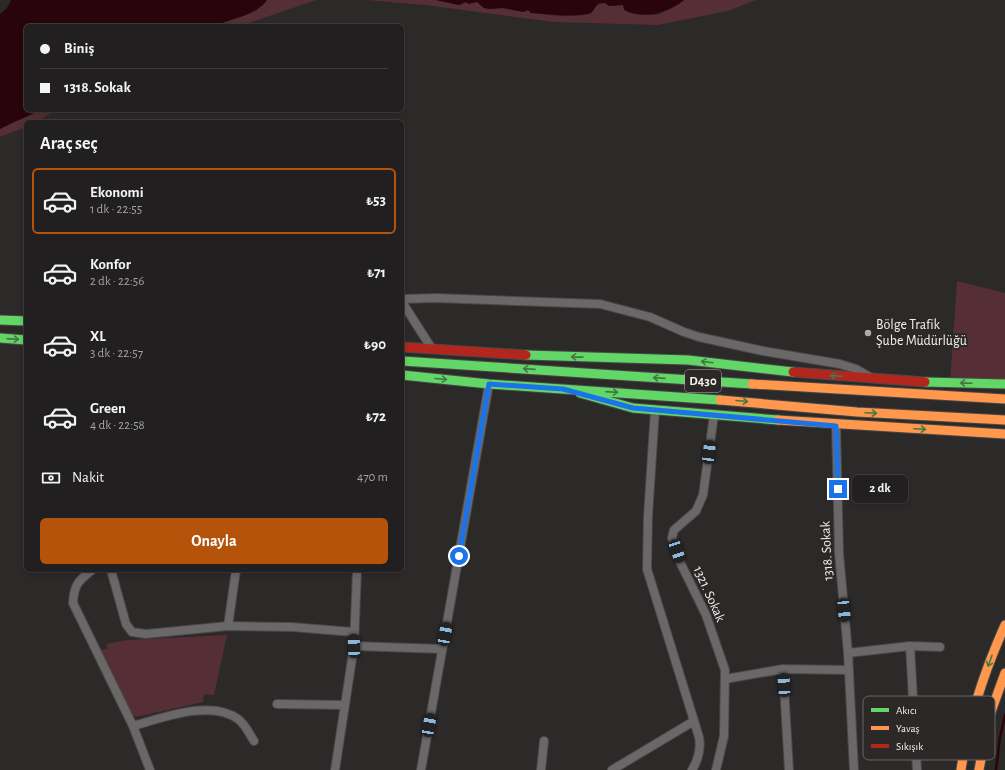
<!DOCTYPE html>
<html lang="tr">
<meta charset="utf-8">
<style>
body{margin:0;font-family:"Alegreya Sans",sans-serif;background:#292728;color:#f1f3f6;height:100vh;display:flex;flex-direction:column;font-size:15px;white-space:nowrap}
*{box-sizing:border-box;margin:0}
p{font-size:13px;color:#a2a2a4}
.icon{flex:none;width:22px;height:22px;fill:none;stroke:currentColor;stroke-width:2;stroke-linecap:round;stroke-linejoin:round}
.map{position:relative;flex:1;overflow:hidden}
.sheet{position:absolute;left:24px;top:120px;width:380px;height:452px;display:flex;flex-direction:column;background:#211f1f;border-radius:6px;box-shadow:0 2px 6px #0003,0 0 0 1px #3e3d3d}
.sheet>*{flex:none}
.hud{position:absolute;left:24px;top:24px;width:380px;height:88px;border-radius:6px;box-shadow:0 2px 6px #0003,0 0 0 1px #3e3d3d;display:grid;align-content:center;height:88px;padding:0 16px;background:#211f1f}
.end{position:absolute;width:18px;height:18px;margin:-9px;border:5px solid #1a73e8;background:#fff;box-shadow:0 0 0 2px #fff}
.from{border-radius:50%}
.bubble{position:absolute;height:28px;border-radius:6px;background:#211f1f;box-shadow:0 2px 6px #0003,0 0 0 1px #3e3d3d;font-size:13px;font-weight:700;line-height:28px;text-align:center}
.car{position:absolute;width:12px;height:24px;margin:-12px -6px;border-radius:5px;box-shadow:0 0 3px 1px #0007;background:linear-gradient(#222 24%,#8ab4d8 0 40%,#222 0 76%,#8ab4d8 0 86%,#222 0)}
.hud b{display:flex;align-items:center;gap:14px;height:38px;font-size:15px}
.hud b+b{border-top:1px solid #3e3d3d}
.hud i{width:10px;height:10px;background:#f1f3f6}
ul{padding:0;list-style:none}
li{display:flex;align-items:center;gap:12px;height:66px;margin:0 8px 6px;padding:0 8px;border:2px solid transparent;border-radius:6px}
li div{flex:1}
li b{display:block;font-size:15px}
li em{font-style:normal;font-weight:700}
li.active{border-color:#b45309}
li>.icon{width:36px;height:36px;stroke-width:1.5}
h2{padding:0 16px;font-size:18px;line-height:48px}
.pay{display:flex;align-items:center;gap:10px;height:44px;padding:0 16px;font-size:15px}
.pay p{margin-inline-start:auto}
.action{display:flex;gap:8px;margin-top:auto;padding:8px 16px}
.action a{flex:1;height:46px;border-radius:6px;background:#b45309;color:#fff;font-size:16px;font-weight:700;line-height:46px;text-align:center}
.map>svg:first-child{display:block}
.green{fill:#562e35}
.water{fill:#2a040d}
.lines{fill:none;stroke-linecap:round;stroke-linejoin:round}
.stream{stroke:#2a040d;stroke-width:2.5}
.street-casing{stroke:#494747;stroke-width:10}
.fast-casing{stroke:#494747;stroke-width:11}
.slow-casing{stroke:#494747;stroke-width:11}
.jam-casing{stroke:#494747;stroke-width:11}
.street{stroke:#6a6768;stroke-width:8}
.fast{stroke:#63d668;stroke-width:9}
.slow{stroke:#ff974d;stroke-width:9}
.jam{stroke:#b3261e;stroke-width:9}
.oneway{stroke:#457645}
.route{stroke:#1a73e8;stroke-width:5}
.poi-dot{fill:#adaaaa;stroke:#2d2828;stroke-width:1.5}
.labels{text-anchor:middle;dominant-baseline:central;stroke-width:4;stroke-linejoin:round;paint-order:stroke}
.shield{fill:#2d2828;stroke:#b8b3b3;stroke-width:1}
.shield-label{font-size:13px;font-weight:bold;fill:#f3efef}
.poi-label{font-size:14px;fill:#f3efef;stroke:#2d2828;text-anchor:start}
.street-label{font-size:14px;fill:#f3efef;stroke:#2d2828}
.key{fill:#2d2828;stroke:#686464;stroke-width:1}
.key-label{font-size:11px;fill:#f3efef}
</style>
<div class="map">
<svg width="1005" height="770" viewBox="0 0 1005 770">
<rect width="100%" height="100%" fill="#2c2929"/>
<path class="green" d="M267,0H316L240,26H215C232,18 256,16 267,0Z
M367,0H436L459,5L466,2H477L489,9L503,8L523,12L529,10C542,16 571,18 585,13C593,10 596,4 605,3L609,6L623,5L631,13L650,15H658L684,0H756L728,11L658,25L554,22L425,5Z
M40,110H57L35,122H26V127L0,137V129C13,122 27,117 40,110Z
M957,281L1005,293V384L950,382Z
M227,635L214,695L204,694L203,702L136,717L130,713L100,651L108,648L106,644L128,640Z"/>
<path class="water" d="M11,0H267C256,16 232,18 215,26H26V110H40C27,117 13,122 0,129V14L7,8Z
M436,0H684C669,13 643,20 624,10L623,5L609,6L605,3H599C595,6 594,11 591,13C579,18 545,14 531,13L528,10L523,12L503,8L489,9L484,8L477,2L468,4L466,2L459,5Z"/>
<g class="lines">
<path class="stream" d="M996,770L1000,737L1005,715"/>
<g class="street-casing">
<path id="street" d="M402,299L436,298L600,304L650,317L684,332L699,337L763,351L840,364L856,369L870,377
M403,299L404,305L432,349
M655,410L648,516L647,569L699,737C701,748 698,760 692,770
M714,415L703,495L696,511L674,530L672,538L681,564L706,615L725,670L724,736L716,770
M836,425L839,553L848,653L854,770
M92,570C78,581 74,585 73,603L133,726L150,770
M111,570L126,624L132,632L146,634L228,626L292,627L353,632
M228,626L236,570
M354,646L442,649
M910,646L917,770
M848,653L910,646L940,647
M783,669L789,770
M725,679L783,669L849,670
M277,704L345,705
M133,726C162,718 211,699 238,719C245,724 249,733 254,741
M335,770L354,646L357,570
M421,770L489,384
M541,770L544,741
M612,770L694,721"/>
</g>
<g class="fast-casing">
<path id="fast" d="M0,320L26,321
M0,338L26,340
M526,355L688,360L793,372
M402,361L752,384
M402,375L489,384L720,400
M925,382L1005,384
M580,393L633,408L778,420"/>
</g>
<g class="slow-casing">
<path id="slow" d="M752,384L1005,399
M720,400L857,412L1005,420
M778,420L1005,434
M961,770C968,719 984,672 1005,625
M979,770L988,720L1005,673"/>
</g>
<g class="jam-casing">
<path id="jam" d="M402,347L526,355
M793,372L925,382"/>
</g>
<use href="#street" class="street"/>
<use href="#fast" class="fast"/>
<use href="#slow" class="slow"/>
<use href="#jam" class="jam"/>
</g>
<defs><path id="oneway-shaft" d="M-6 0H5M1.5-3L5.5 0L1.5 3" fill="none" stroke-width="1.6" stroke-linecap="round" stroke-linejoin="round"/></defs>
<g class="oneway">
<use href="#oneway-shaft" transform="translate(13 339) rotate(4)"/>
<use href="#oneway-shaft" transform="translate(577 357) rotate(-179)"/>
<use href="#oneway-shaft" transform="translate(707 362) rotate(-173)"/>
<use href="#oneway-shaft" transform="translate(529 369) rotate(-176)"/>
<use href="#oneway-shaft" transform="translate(836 376) rotate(-176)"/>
<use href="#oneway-shaft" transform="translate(659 378) rotate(-176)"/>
<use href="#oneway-shaft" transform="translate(441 379) rotate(5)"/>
<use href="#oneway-shaft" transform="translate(966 383) rotate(-178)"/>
<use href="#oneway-shaft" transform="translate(612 392) rotate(4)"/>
<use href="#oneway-shaft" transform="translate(742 401) rotate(5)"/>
<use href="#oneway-shaft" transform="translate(871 413) rotate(3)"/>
<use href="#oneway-shaft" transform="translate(920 429) rotate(3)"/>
<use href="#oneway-shaft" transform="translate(990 661) rotate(109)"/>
</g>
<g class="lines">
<path class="route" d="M459,556L489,384L563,389L633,408L836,426L838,489"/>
</g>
<circle class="poi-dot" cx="868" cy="333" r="4"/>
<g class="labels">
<rect class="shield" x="685" y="370" width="36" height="22" rx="3"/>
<g class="shield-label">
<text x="703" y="381">D430</text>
</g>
<g class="poi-label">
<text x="876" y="325">Bölge Trafik<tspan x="876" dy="16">Şube Müdürlüğü</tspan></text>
</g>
<g class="street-label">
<text transform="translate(827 551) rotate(-93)">1318. Sokak</text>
<text transform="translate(709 594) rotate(66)">1321. Sokak</text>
</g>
</g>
<rect x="863" y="696" width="132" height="64" rx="6" class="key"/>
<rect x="871" y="708" width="18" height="4" fill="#63d668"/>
<rect x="871" y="726" width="18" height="4" fill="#ff974d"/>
<rect x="871" y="744" width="18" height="4" fill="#b3261e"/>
<g class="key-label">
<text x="896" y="714">Akıcı</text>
<text x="896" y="732">Yavaş</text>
<text x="896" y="750">Sıkışık</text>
</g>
</svg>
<i class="end from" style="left:459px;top:556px"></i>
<i class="end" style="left:838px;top:489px"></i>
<div class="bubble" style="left:852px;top:475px;width:56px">2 dk</div>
<i class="car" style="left:709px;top:452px;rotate:7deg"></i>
<i class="car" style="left:677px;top:551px;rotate:161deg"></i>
<i class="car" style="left:844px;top:610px;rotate:175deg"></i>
<i class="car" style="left:445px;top:634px;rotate:10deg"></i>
<i class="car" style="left:354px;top:646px;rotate:358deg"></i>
<i class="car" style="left:784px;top:685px;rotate:357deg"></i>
<i class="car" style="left:429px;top:725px;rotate:10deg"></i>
<div class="hud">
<b><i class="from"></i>Biniş</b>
<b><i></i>1318. Sokak</b>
</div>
<section class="sheet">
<h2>Araç seç</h2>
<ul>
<li class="active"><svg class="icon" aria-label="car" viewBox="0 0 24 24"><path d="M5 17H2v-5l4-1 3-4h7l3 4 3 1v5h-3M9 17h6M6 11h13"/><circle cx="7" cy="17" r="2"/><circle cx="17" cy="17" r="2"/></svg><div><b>Ekonomi</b><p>1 dk · 22:55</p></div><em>₺53</em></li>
<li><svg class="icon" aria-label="car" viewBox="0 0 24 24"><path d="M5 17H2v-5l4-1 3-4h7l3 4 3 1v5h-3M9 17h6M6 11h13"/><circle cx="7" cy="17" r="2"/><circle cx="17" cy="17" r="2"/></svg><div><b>Konfor</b><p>2 dk · 22:56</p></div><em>₺71</em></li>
<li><svg class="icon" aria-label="car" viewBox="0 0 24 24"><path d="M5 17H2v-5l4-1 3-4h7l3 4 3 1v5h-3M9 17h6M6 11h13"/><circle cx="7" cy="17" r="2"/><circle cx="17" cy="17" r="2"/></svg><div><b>XL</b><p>3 dk · 22:57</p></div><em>₺90</em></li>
<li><svg class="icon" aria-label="car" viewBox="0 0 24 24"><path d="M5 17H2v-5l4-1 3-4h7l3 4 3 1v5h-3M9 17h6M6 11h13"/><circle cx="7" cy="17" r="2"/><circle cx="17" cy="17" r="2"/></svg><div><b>Green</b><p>4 dk · 22:58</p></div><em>₺72</em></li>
</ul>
<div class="pay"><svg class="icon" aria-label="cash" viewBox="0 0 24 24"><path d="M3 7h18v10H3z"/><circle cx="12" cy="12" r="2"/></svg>Nakit<p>470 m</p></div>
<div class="action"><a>Onayla</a></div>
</section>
</div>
